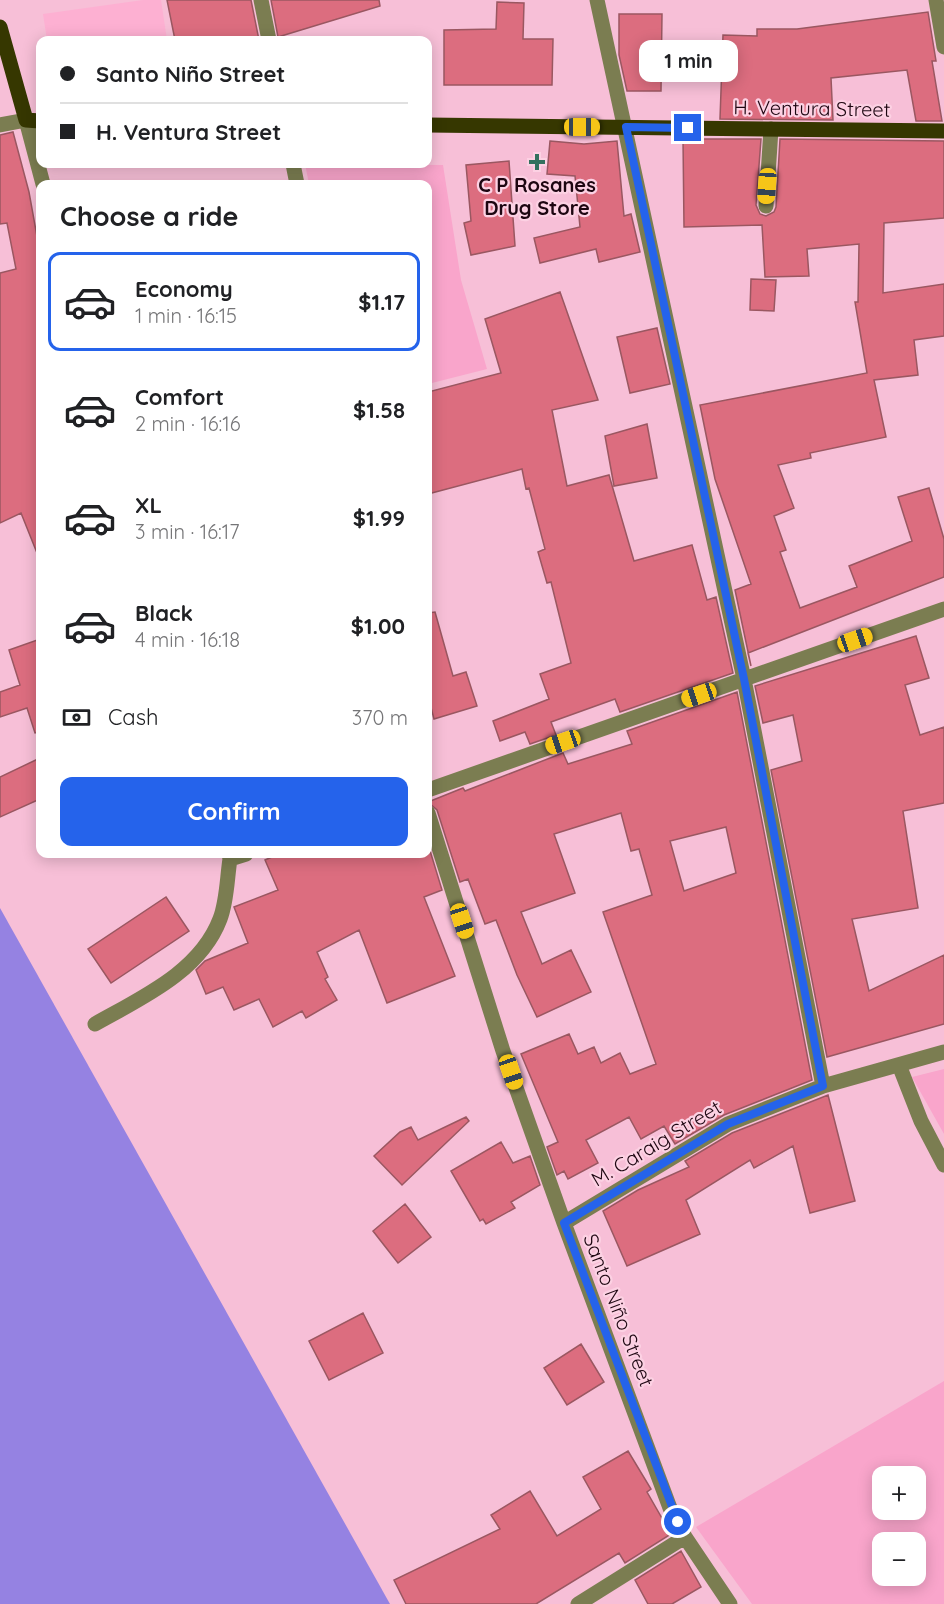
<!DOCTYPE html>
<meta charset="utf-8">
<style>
body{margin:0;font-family:Quicksand,sans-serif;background:#f2f2f2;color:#202124;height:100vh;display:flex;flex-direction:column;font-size:22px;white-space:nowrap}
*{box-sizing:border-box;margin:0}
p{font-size:20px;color:#757577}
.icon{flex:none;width:33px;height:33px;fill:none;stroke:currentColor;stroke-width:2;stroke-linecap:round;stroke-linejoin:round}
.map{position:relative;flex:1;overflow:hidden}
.drawer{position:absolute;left:36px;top:180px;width:396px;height:678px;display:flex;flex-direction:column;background:#fff;border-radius:12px;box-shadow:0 3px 15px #0003}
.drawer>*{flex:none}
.hud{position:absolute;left:36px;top:36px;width:396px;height:132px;border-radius:12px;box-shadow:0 3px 15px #0003;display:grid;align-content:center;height:132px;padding:0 24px;background:#fff}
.controls{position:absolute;left:872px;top:1466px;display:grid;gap:12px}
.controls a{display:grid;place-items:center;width:54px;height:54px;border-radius:12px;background:#fff;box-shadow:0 3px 15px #0003;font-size:30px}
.end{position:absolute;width:27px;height:27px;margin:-14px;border:8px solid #2563eb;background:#fff;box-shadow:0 0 0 3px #fff}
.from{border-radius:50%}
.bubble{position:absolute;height:42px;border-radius:12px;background:#fff;box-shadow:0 3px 15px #0003;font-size:20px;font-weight:700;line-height:42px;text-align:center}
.car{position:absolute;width:18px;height:36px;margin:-18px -9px;border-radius:8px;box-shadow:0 0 4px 2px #0007;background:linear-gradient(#f5c518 24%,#345 0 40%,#f5c518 0 76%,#345 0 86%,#f5c518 0)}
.hud b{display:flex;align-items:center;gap:21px;height:57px;font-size:22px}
.hud b+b{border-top:2px solid #e0e0e0}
.hud i{width:15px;height:15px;background:#202124}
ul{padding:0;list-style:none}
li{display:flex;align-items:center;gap:18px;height:99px;margin:0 12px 9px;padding:0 12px;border:3px solid transparent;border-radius:12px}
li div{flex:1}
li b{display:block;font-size:22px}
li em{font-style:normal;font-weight:700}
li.selected{border-color:#2563eb}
li>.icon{width:54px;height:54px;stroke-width:1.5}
h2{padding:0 24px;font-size:27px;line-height:72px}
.pay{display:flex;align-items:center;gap:15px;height:66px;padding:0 24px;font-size:22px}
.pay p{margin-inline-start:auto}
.cta{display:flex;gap:12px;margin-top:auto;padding:12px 24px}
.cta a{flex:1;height:69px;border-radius:12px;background:#2563eb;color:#fff;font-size:24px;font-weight:700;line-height:69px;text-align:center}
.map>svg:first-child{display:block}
.built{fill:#fdb0d2}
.green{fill:#f9a5cb;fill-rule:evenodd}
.water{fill:#9582e2}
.building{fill:#dc6d7f;stroke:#9a5761;stroke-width:1.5;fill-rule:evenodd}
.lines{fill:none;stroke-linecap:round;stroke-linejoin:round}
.minor{stroke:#7b7d51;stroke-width:15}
.major{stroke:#363700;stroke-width:15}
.route{stroke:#2563eb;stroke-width:8}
.poi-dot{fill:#33715e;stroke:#fcd1e3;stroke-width:2}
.labels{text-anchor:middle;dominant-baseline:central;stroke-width:4.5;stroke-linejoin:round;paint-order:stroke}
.street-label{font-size:20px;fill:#1d0611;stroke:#fcd1e3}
.poi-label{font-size:20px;font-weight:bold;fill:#1d0611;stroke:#fcd1e3}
</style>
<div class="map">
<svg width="944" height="1604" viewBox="0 0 944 1604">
<rect width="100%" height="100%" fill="#f7bfd7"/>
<path class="built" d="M143,0H161L167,40H47L43,14Z"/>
<path class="green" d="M305,164L443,165L461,280L487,369L428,384V184H309Z
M944,1069V1134L912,1077Z
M944,1381V1604H752L696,1527ZM882,1476H915V1509H882ZM882,1542H915V1575H882Z"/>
<path class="water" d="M0,908L390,1604H0Z"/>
<path class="building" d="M167,0H251L259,40H175Z
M271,0H379L380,6L278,37Z
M497,2L524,3L523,39H553L552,85H444V30L496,29Z
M928,12L936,61H932L942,121H916L907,70L831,78L833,120L720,119L723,35L757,36V29H797Z
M619,14H662L661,91H627L619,55Z
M13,132L29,192L40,253L39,558L21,513L0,523V273L16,269L7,223L0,224V135Z
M683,139H761L756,205L760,214L766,216L774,212L776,207L780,139L944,141V218L884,223L883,293L944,284V336L914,340L918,375L874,380L886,437L810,453L811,458L778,465L794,508L774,516L786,550L780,552L800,608L857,587L849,566L912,541L898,497L929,488L944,539V577L748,653L751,666L735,590L751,584L715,479L700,405L867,373L855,302H858L859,244L807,249L809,276L765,277L762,225L684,227Z
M550,141L584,144L617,141L624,216L631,214L640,252L599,262L596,249L540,263L534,238L580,227L575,176L547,174Z
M509,161L515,246L471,255L464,223L471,221L466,165Z
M751,279L776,280L774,311L750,310Z
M560,292L598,400L552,410L567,486L609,475L634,561L692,545L707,600L716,597L733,673L620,712L615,699L551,722L556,735L530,744L525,732L500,741L493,721L549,699L540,674L571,663L551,582L547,583L538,552L545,549L529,488L526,489L522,469L428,494V392L501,373L485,319Z
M657,328L670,384L630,393L617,337Z
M647,424L657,478L614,486L605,436Z
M435,612L453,676L466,672L477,706L434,719L428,696V613Z
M916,636L929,678L905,685L920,735L944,727V803L903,811L918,908L852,919L869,991L944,955V1024L827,1057L771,770L802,761L793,715L763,723L755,686Z
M40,639V732L35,733L27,708L0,717V692L20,685L9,650Z
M737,692L812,1080L724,1115L675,1144L664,1126L641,1139L629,1117L586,1140L598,1163L568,1179L564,1171L557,1175L547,1147L558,1142L521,1054L569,1034L578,1054L594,1047L601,1063L620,1053L630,1074L656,1064L603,912L652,895L639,849L631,851L621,813L554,834L575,893L521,912L542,964L571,950L591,992L537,1017L517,975L496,920L485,924L468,879L460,882L437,810L428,802L463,788L465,791L563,753L568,764L632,744L627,731ZM726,827L736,873L684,891L670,841Z
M40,758V799L0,817V777Z
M428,844L442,890L424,897L455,976L387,1003L359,930L317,952L328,977L325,979L337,1000L306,1018L302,1011L273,1027L259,999L234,1010L223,987L206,994L196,970L205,961L248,943L234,907L278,890L265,860L279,854H428Z
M166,897L189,931L111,983L88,949Z
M828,1095L855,1201L810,1213L793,1146L754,1168L750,1160L686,1200L700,1234L627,1266L603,1211L638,1190L689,1167L685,1161L732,1133Z
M466,1117L469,1121L402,1185L374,1156L400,1132L411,1127L418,1140Z
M501,1142L513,1163L530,1156L540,1185L511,1202L515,1208L486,1224L483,1219L480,1221L451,1171Z
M405,1204L431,1237L398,1263L373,1231Z
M363,1313L383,1353L329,1380L309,1341Z
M581,1344L604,1382L567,1405L544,1368Z
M628,1451L651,1489L647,1492L671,1534L625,1563L619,1553L536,1604H406L394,1580L500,1529L491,1515L530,1491L557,1536L601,1509L583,1477Z
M681,1551L701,1587L672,1604H648L635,1580Z"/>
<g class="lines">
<path class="minor" d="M261,0L269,40
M597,0L744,679L823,1086
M936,0L944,47
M0,125L26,120L43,184
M293,164L297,184
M766,206L771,129
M428,790L944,609
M428,813L503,1051L564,1223L670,1508L685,1537L730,1604
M230,859L246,854
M95,1024C141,998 200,972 220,919C227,901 227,878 230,859L229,854
M899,1065L921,1121L944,1165
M564,1223L728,1124L823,1086L944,1052
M578,1604L685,1537"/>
<path class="major" d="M0,27L26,120L40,121
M428,125L944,131"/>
</g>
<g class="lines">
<path class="route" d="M678,1522L564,1223L728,1124L823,1086L744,679L626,127L688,128"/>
</g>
<path class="poi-dot" d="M534 153h6v6h6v6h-6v6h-6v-6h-6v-6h6z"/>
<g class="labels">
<g class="street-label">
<text transform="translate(812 108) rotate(1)">H. Ventura Street</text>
<text transform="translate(656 1143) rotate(-31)">M. Caraig Street</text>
<text transform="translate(619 1310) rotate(69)">Santo Niño Street</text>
</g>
<g class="poi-label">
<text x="537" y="184">C P Rosanes<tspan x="537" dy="23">Drug Store</tspan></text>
</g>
</g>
</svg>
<div class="controls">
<a>+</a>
<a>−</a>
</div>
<i class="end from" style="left:678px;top:1522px"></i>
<i class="end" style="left:688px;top:128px"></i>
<div class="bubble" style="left:639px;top:40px;width:99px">1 min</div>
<i class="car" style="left:582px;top:127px;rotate:90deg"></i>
<i class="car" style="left:767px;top:186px;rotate:184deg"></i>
<i class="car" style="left:855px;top:640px;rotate:71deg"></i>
<i class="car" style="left:699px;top:695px;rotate:251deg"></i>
<i class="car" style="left:563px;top:742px;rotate:251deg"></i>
<i class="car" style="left:462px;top:921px;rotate:162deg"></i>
<i class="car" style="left:511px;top:1072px;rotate:161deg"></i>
<div class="hud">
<b><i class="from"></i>Santo Niño Street</b>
<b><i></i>H. Ventura Street</b>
</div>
<section class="drawer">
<h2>Choose a ride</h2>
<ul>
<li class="selected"><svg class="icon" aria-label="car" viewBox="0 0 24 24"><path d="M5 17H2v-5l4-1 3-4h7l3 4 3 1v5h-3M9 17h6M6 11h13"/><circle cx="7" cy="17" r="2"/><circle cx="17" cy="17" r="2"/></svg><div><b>Economy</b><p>1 min · 16:15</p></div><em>$1.17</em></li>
<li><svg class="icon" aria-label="car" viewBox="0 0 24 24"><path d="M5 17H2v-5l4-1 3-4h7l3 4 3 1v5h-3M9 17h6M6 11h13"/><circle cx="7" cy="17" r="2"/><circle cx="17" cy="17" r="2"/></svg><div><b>Comfort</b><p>2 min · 16:16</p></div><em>$1.58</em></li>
<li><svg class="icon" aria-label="car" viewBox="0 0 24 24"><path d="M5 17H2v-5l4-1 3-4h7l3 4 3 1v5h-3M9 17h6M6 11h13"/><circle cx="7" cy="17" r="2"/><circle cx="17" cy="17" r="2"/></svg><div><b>XL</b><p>3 min · 16:17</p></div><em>$1.99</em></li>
<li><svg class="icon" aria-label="car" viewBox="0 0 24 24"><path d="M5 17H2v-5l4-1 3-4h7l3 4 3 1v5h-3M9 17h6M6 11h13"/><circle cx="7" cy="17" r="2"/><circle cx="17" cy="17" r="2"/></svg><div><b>Black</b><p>4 min · 16:18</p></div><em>$1.00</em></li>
</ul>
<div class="pay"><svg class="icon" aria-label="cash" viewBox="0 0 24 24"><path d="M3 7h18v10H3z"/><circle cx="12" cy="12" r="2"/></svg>Cash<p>370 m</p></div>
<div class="cta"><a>Confirm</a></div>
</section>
</div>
